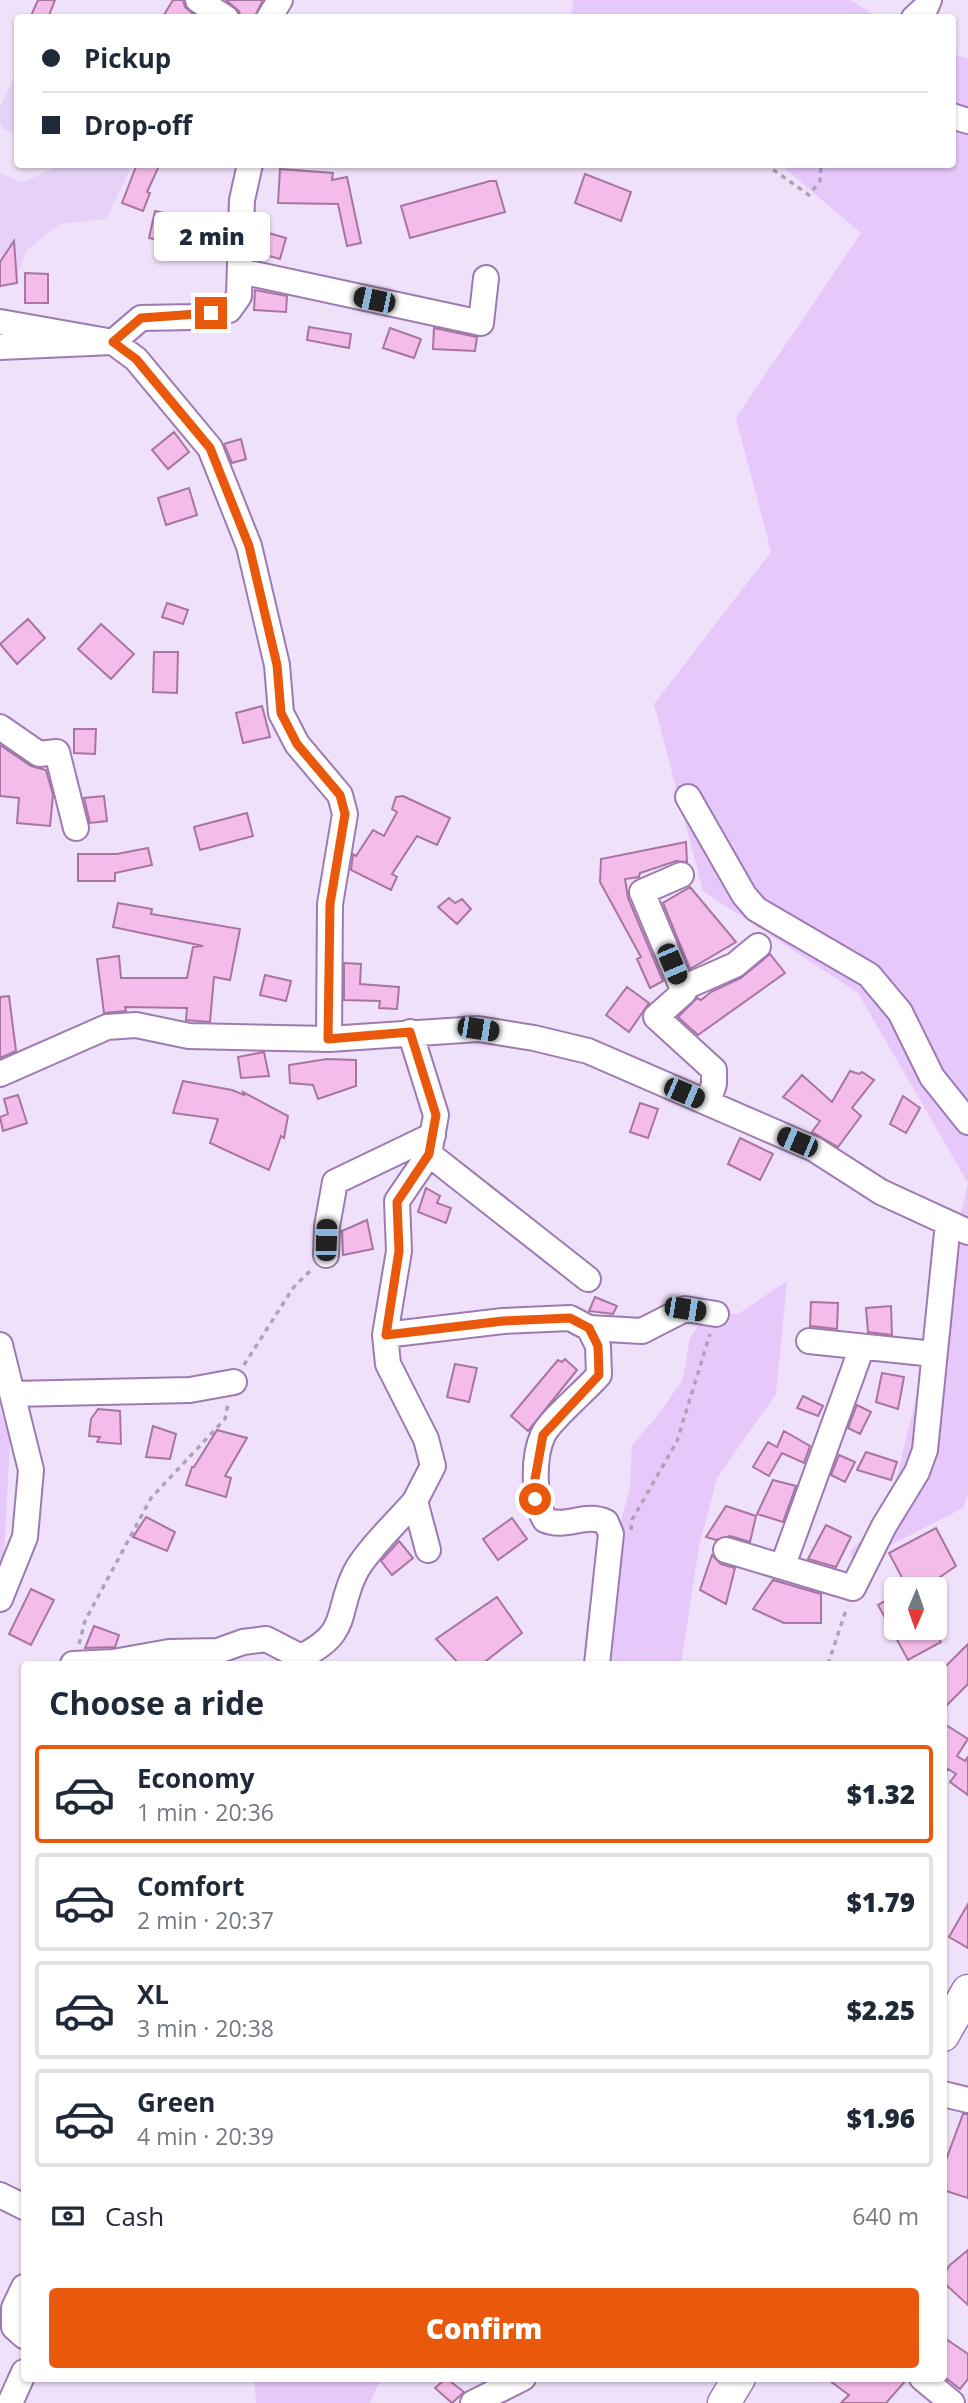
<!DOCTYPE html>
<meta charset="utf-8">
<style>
body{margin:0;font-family:"Open Sans",sans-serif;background:#f2f2f3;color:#1f2937;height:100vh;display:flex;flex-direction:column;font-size:26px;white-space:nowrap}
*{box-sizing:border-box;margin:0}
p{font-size:23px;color:#747a83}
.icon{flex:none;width:38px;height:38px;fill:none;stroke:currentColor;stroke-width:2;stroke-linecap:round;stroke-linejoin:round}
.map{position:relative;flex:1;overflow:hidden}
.sheet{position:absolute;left:21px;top:1661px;width:926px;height:721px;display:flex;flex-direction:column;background:#fff;border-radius:7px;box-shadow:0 2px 5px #0004}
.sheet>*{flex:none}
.hud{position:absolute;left:14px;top:14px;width:942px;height:154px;border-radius:7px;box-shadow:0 2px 5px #0004;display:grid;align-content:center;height:154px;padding:0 28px;background:#fff}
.needle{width:46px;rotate:182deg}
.controls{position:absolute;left:884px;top:1577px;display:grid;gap:14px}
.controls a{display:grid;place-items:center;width:63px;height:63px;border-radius:7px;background:#fff;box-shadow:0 2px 5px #0004;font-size:35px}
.end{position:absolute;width:32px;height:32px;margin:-16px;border:9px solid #ea580c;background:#fff;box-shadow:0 0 0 4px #fff}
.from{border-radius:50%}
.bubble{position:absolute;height:49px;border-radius:7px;background:#fff;box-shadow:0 2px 5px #0004;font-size:23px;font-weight:800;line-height:49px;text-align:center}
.car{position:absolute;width:21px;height:42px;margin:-21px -10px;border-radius:9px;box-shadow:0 0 5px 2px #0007;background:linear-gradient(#222 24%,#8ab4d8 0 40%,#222 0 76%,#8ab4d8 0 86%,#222 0)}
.hud b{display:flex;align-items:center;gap:24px;height:66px;font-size:26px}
.hud b+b{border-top:2px solid #e0e1e3}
.hud i{width:18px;height:18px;background:#1f2937}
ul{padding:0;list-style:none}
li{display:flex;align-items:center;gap:21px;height:98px;margin:0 14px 10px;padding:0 14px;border:4px solid #e0e1e3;border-radius:7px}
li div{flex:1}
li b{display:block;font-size:26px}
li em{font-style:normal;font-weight:800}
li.selected{border-color:#ea580c}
li>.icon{width:63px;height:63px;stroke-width:1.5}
h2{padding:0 28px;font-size:32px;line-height:84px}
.pay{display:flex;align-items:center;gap:18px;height:77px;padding:0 28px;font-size:26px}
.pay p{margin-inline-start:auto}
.action{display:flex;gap:14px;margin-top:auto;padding:14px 28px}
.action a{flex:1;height:80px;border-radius:7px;background:#ea580c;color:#fff;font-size:28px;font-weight:800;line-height:80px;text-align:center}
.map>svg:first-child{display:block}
.built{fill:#e8d1f8}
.green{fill:#e7c8fb}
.building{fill:#f4bceb;stroke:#a875a1;stroke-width:2}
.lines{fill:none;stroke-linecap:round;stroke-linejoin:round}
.minor-casing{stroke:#9d7bb2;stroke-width:28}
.major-casing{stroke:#9d7bb2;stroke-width:35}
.path{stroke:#afa1b8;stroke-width:3.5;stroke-dasharray:5 5;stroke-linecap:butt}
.minor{stroke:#fff;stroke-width:24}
.major{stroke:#fff;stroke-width:32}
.route{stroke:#ea580c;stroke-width:9}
</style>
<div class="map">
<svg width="968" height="2403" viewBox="0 0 968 2403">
<rect width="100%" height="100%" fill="#efe1f9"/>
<path class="built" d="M17,71V136L3,129L0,122V107Z
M53,165H129L130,170L106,219L60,224L26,251L14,285L0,288V173L22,183L52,169Z"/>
<path class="green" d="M574,0H851L877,17H577L571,14Z
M952,54L968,58V1183L858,993L703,891L654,704L771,552L736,418L861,233L781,165L952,164Z
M968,1184V1494L963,1508L881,1550L856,1568L850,1551L887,1517Z
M787,1281L776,1394L717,1478L699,1547L681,1664H602L604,1623L618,1596L609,1592L617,1536L630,1488L632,1445L659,1414L683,1379L690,1338L707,1313L738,1314Z
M0,1409L10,1440L3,1578L0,1580Z
M254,2378H381L370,2403H256Z"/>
<path class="building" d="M38,0H55L48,18H30Z
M173,0H183L185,7L198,18H162Z
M226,0H263L254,18H241L239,11Z
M137,164H160L147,192L150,193L143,211L122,203Z
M280,169L333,173L332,180L347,177L361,243L347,246L338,204L278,203Z
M585,174L631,192L621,221L575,203Z
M490,181H496L505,212L410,238L401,206Z
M155,211L169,214L162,241L149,238Z
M258,230L286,238L280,259L255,252Z
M14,241L17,283L0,286V262Z
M25,273L48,274V303H25Z
M255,290L287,296L286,312L254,310Z
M309,327L351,334L349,348L307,340Z
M390,328L421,339L414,358L383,348Z
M434,328L477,337L475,351L433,349Z
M174,432L189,452L168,469L152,450Z
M241,439L246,459L232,463L224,444Z
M189,488L197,515L166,525L158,498Z
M167,603L188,610L183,624L162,617Z
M28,619L45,638L17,664L0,644Z
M101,624L134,654L111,679L78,649Z
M154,652H178L177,693L153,692Z
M262,706L270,737L243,743L236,713Z
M74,729H96L95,754L74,753Z
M0,745L31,766L46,770L53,795L50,826L17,823L19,798L0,796Z
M104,796L107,821L90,823L84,798Z
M403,796L450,818L437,845L417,836L392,874L397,877L391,890L351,870L353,854L356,856L373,830L384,836L397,812L392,809L396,797Z
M247,813L253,836L200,850L194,827Z
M686,842L687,862L676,861L640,873L639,877L625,879L628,898L663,981L650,988L637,959L641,957L600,882L601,859Z
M148,848L152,865L115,873V881H78V854H117Z
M690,887L736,942L690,969L663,903Z
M449,898L455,903L462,899L471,909L457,924L438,907Z
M118,903L152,909L151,914L240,929L230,980L214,977L210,1022L186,1020L187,1008L125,1007L126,1011L104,1013L97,959L119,956L121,978H187L193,947L203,946L113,927Z
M770,954L785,973L698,1035L678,1017L697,998L701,1000L711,992L741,978Z
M344,963L361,964L360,984L399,987L397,1009L379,1008L380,1001L344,1000Z
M265,975L291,981L286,1001L260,995Z
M627,987L649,1003L629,1032L606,1015Z
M9,996L16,1051L0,1058V997Z
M264,1052L269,1076L241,1078L238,1057Z
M327,1059L356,1060V1086L318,1099L313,1085L290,1083L289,1065Z
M850,1071L859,1074L862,1072L874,1080L852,1108L861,1116L838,1147L812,1132L820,1121L783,1097L802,1075L832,1102Z
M183,1081L232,1090L244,1095L243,1092L288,1116L284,1138L281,1136L269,1170L210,1143L218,1119L173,1113Z
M18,1095L27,1123L3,1131L0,1117L8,1114L4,1099Z
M903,1096L920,1108L906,1133L890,1124Z
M640,1103L658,1109L648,1138L630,1132Z
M740,1138L773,1154L760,1180L728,1164Z
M426,1188L440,1196L437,1203L451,1208L446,1223L418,1212Z
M367,1220L373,1249L343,1255L342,1231Z
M595,1297L617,1306L613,1314L589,1311Z
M811,1302L838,1303L837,1329L810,1326Z
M891,1306L892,1335L868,1332L866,1308Z
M565,1359L577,1370L528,1431L511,1416L558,1360L562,1362Z
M455,1364L477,1368L469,1402L447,1397Z
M882,1373L904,1377L898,1409L876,1402Z
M803,1396L823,1406L818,1416L797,1408Z
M857,1405L871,1412L860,1434L848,1428Z
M98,1409L120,1411L121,1444L97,1442L100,1437L89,1436L91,1419Z
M153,1426L176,1434L170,1459L146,1457Z
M217,1430L247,1438L225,1476L231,1478L226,1497L186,1485L192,1467H194Z
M784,1431L810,1446L804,1463L782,1453L769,1476L753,1467L768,1442L777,1447Z
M866,1452L897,1462L891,1480L857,1470Z
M839,1455L855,1462L845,1482L831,1475Z
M773,1480L796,1486L783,1522L757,1514Z
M726,1506L756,1516L750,1542L730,1536L716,1540L706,1537Z
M146,1517L175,1532L167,1551L133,1537Z
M512,1518L527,1539L498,1560L483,1539Z
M826,1525L851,1537L836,1567L808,1559Z
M936,1528L956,1566L937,1579L942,1589H908L889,1553Z
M399,1541L413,1558L392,1575L381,1561Z
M712,1555L721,1564L735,1568L726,1604L700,1590Z
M773,1580L821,1594V1623H784L753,1609Z
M31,1589L54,1600L31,1645L9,1634Z
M896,1595V1628H933L941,1642L908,1660L878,1605Z
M497,1597L522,1633L482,1664H459L436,1639Z
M94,1626L119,1635L115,1647L85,1648Z
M968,1644V1684L943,1709V1669Z
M943,1723L968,1739L957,1756L965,1761L968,1757V1795L950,1782L956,1774L948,1769L943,1776Z
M968,1904V1948L949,1937Z
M963,2114H968V2198L943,2190V2168Z
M968,2250V2305L943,2282V2275L950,2265Z
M943,2337L968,2354V2379L960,2389L943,2376Z
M446,2378L464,2392L452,2403L435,2388Z
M826,2378H908L886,2403H841L849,2395Z"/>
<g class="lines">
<g class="minor-casing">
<path id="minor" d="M198,0L226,18
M269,18L280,0
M914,18L926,7L929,0
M952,116L968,121
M240,271L481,323L486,278
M0,322L113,342L136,359L210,448L249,546L277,665L281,713L297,744L340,795L345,814L330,904L329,1039
M0,347L113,342L141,318L192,317L229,310L239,296L242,200L250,164
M0,727L39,754L57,752L76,828
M688,797L744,895L756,909L869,975L900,1012L932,1077L968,1122
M681,875L642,892L684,992L656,1017L714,1070V1084L708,1103
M683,988L735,965L758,946
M410,1032L436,1115L429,1154L588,1279
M0,1074L107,1027L136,1025L189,1036L329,1039L478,1029L534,1038L588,1051L814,1149L881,1192L968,1232
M429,1154L397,1201L399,1251L385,1335L503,1321L570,1318L589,1328L598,1346L599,1375C586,1390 550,1420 543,1435C533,1456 533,1500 545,1520C567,1529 585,1512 606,1522L611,1534L597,1664
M326,1255L327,1226L335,1182L433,1135
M589,1328L642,1331L685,1309L716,1314
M385,1335L388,1364L426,1439L433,1466L415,1501L428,1550
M809,1341L934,1354
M0,1345L31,1470L25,1537L0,1599
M13,1394L190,1390L234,1382
M726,1550L853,1588L884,1526L917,1472L925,1450L948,1223
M783,1565L862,1347
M73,1664L113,1662L169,1652L218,1651L243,1642L266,1639L301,1657
M303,1664L301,1657C351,1632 335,1614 355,1573C365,1552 399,1520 415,1501
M943,2094L968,2100
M0,2195L24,2207
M24,2287L14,2308V2327L24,2336
M922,2378L952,2403
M10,2403L24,2372
M473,2403L523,2378"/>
</g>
<g class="major-casing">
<path id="major" d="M943,2035L968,1991
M724,2403L739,2378"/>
</g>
<path class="path" d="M765,164L809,195L820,181L821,164
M244,1365L293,1288L312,1269
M631,1530L632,1520L677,1441L710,1334
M79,1644L85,1621L151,1498L225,1419L228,1404
M828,1664L847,1607"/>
<use href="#minor" class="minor"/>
<use href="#major" class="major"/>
</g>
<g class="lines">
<path class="route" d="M211,313L141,318L113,342L136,359L210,448L249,546L277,665L281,713L297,744L340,795L345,814L330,904L328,1039L410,1032L436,1115L429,1154L397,1202L399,1251L386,1335L503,1321L570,1318L589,1328L598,1346L599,1375L543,1435L535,1479V1499"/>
</g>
</svg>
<div class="controls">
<a><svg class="needle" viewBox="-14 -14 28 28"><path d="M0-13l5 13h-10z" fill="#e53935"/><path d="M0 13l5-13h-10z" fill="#747a83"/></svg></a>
</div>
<i class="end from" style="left:535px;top:1499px"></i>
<i class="end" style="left:211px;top:313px"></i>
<div class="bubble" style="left:154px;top:212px;width:116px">2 min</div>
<i class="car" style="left:374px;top:300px;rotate:282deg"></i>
<i class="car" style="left:672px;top:964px;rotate:157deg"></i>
<i class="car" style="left:478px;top:1029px;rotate:99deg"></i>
<i class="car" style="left:684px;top:1093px;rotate:113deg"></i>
<i class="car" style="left:797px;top:1142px;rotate:293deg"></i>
<i class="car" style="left:326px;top:1240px;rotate:2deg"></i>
<i class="car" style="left:685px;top:1309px;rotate:99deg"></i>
<div class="hud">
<b><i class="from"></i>Pickup</b>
<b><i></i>Drop-off</b>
</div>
<section class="sheet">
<h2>Choose a ride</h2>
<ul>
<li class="selected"><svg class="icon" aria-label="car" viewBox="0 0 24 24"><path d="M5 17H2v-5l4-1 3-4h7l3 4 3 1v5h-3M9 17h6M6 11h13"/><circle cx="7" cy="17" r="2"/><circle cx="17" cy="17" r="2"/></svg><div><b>Economy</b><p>1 min · 20:36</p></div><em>$1.32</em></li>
<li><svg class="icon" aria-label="car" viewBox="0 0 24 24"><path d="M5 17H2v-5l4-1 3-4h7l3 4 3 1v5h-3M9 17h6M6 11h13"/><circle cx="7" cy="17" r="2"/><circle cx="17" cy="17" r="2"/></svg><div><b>Comfort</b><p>2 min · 20:37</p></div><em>$1.79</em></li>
<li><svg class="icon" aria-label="car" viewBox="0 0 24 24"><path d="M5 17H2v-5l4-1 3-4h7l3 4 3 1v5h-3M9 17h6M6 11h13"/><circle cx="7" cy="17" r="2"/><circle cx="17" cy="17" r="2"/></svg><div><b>XL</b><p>3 min · 20:38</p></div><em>$2.25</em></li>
<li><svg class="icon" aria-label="car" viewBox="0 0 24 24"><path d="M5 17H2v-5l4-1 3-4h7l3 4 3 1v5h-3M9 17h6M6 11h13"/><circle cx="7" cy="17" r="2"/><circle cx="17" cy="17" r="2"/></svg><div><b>Green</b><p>4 min · 20:39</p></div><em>$1.96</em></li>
</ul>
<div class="pay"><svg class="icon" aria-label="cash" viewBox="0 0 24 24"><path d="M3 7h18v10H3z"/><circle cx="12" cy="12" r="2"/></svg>Cash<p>640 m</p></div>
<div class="action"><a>Confirm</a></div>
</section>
</div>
